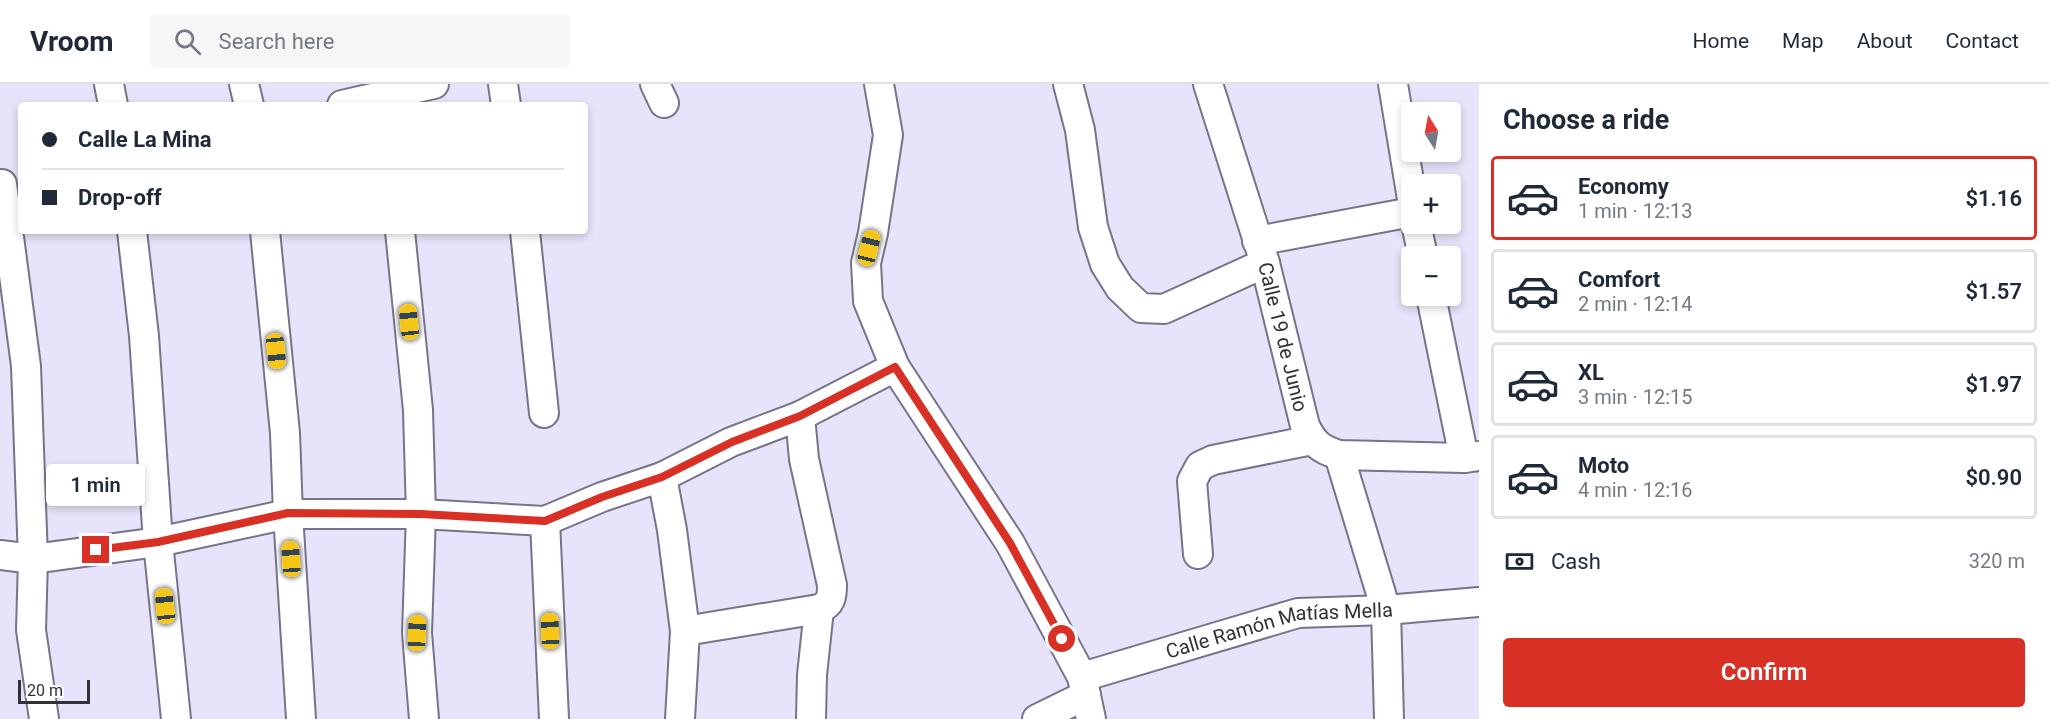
<!DOCTYPE html>
<meta charset="utf-8">
<style>
body{margin:0;font-family:Roboto,sans-serif;background:#f6f6f7;color:#1f2937;height:100vh;display:flex;flex-direction:column;font-size:22px;white-space:nowrap}
*{box-sizing:border-box;margin:0}
p{font-size:20px;color:#747a83}
.icon{flex:none;width:33px;height:33px;fill:none;stroke:currentColor;stroke-width:2;stroke-linecap:round;stroke-linejoin:round}
.map{position:relative;flex:1;overflow:hidden}
.panel{display:flex;flex-direction:column;background:#fff;width:570px}
.panel>*{flex:none}
.hud{position:absolute;left:18px;top:18px;width:570px;height:132px;border-radius:6px;box-shadow:0 3px 9px #0003;display:grid;align-content:center;height:132px;padding:0 24px;background:#fff}
.needle{width:39px;rotate:349deg}
.tools{position:absolute;left:1401px;top:18px;display:grid;gap:12px}
.tools a{display:grid;place-items:center;width:60px;height:60px;border-radius:6px;background:#fff;box-shadow:0 3px 9px #0003;font-size:30px}
.scale{position:absolute;left:18px;bottom:15px;width:72px;box-sizing:border-box;padding-left:6px;border:3px solid #323039;border-top:0;font-size:16px;line-height:21px;white-space:nowrap;color:#323039;-webkit-text-stroke:4px #fff;paint-order:stroke}
.end{position:absolute;width:27px;height:27px;margin:-14px;border:8px solid #d93025;background:#fff;box-shadow:0 0 0 3px #fff}
.from{border-radius:50%}
.bubble{position:absolute;height:42px;border-radius:6px;background:#fff;box-shadow:0 3px 9px #0003;font-size:20px;font-weight:600;line-height:42px;text-align:center}
.car{position:absolute;width:18px;height:36px;margin:-18px -9px;border-radius:8px;box-shadow:0 0 4px 2px #0007;background:linear-gradient(#f5c518 24%,#345 0 40%,#f5c518 0 76%,#345 0 86%,#f5c518 0)}
.hud b{display:flex;align-items:center;gap:21px;height:57px;font-size:22px}
.hud b+b{border-top:2px solid #e0e1e3}
.hud i{width:15px;height:15px;background:#1f2937}
ul{padding:0;list-style:none}
li{display:flex;align-items:center;gap:18px;height:84px;margin:0 12px 9px;padding:0 12px;border:3px solid #e0e1e3;border-radius:6px}
li div{flex:1}
li b{display:block;font-size:22px}
li em{font-style:normal;font-weight:600}
li.active{border-color:#d93025}
li>.icon{width:54px;height:54px;stroke-width:1.5}
h2{padding:0 24px;font-size:27px;line-height:72px}
.pay{display:flex;align-items:center;gap:15px;height:66px;padding:0 24px;font-size:22px}
.pay p{margin-inline-start:auto}
.cta{display:flex;gap:12px;margin-top:auto;padding:12px 24px}
.cta a{flex:1;height:69px;border-radius:6px;background:#d93025;color:#fff;font-size:24px;font-weight:600;line-height:69px;text-align:center}
header{display:flex;align-items:center;gap:36px;box-sizing:border-box;height:84px;padding:0 30px;background:#fff;border-bottom:2px solid #e0e1e3}
header strong{font-size:28px}
nav{display:flex;gap:33px;margin-inline-start:auto;font-size:21px}
.search{width:420px;height:54px;background:#f6f6f7;display:flex;align-items:center;gap:15px;box-sizing:border-box;padding:0 21px;border-radius:6px;color:#747a83;font-size:22px}
main{display:flex;flex:1;min-height:0}
.map>svg:first-child{display:block}
.lines{fill:none;stroke-linecap:round;stroke-linejoin:round}
.minor-casing{stroke:#777388;stroke-width:32}
.minor{stroke:#fff;stroke-width:28}
.route{stroke:#d93025;stroke-width:8}
.labels{text-anchor:middle;dominant-baseline:central;stroke-width:4.5;stroke-linejoin:round;paint-order:stroke}
.street-label{font-size:20px;fill:#323039;stroke:#fff}
</style>
<header>
<strong>Vroom</strong>
<div class="search"><svg class="icon" aria-label="search" viewBox="0 0 24 24"><circle cx="10" cy="10" r="6"/><path d="M15 15l6 6"/></svg>Search here</div>
<nav><a>Home</a><a>Map</a><a>About</a><a>Contact</a></nav>
</header>
<main>
<div class="map">
<svg width="1479" height="635" viewBox="0 0 1479 635">
<rect width="100%" height="100%" fill="#e7e3fa"/>
<g class="lines">
<g class="minor-casing">
<g id="minor">
<path d="M109,0L113,21"/>
<path d="M244,0L249,21"/>
<path d="M503,0L506,21"/>
<path d="M655,0L664,19"/>
<path d="M879,0L888,51L873,149L866,179L868,217L895,283L1010,459L1082,593L1091,635"/>
<path d="M1068,0L1080,46L1093,143L1105,180L1120,204L1141,224L1164,225L1265,179"/>
<path id="s1" d="M1208,0L1265,179L1305,342C1314,360 1320,365 1339,371L1464,374L1479,372"/>
<path d="M1393,0L1412,115"/>
<path d="M342,21L434,0"/>
<path d="M0,101L2,100L26,282L33,475L31,546L44,635"/>
<path d="M1416,140L1423,172"/>
<path d="M132,147L144,252L158,458L176,635"/>
<path d="M400,147L418,326L421,430L417,549L424,635"/>
<path d="M525,147L544,329"/>
<path d="M1257,157L1412,128"/>
<path d="M1431,212L1464,374"/>
<path d="M1339,371L1386,526L1389,635"/>
<path d="M662,393L731,358L800,332L895,283"/>
<path d="M545,437L554,635"/>
<path d="M1198,470L1192,397L1200,382L1213,376L1312,356"/>
<path d="M0,471L33,475L158,458L288,430L285,349L265,147"/>
<path d="M685,547L819,525C831,520 832,513 832,501L804,375L800,332"/>
<path id="s2" d="M1082,593L1298,529L1386,526L1479,518"/>
<path d="M301,635L288,430H421L545,437L602,413L662,393L672,446L685,547L680,635"/>
<path d="M811,635L812,591L819,525"/>
<path d="M1037,635L1086,611"/>
</g>
</g>
<use href="#minor" class="minor"/>
</g>
<g class="lines">
<path class="route" d="M96,466L158,458L288,429L421,430L545,437L602,413L662,393L732,358L800,332L895,283L1010,459L1062,555"/>
</g>
<g class="labels">
<g class="street-label">
<text stroke="none"><textPath href="#s1" startOffset="264">Calle 19 de Junio</textPath></text>
<text stroke="none"><textPath href="#s2" startOffset="204">Calle Ramón Matías Mella</textPath></text>
</g>
</g>
</svg>
<div class="tools">
<a><svg class="needle" viewBox="-14 -14 28 28"><path d="M0-13l5 13h-10z" fill="#e53935"/><path d="M0 13l5-13h-10z" fill="#747a83"/></svg></a>
<a>+</a>
<a>−</a>
</div>
<div class="scale">20 m</div>
<i class="end from" style="left:1062px;top:555px"></i>
<i class="end" style="left:96px;top:466px"></i>
<div class="bubble" style="left:46px;top:380px;width:99px">1 min</div>
<i class="car" style="left:869px;top:164px;rotate:14deg"></i>
<i class="car" style="left:409px;top:238px;rotate:354deg"></i>
<i class="car" style="left:276px;top:267px;rotate:174deg"></i>
<i class="car" style="left:291px;top:475px;rotate:356deg"></i>
<i class="car" style="left:165px;top:522px;rotate:354deg"></i>
<i class="car" style="left:550px;top:547px;rotate:358deg"></i>
<i class="car" style="left:417px;top:549px;rotate:2deg"></i>
<div class="hud">
<b><i class="from"></i>Calle La Mina</b>
<b><i></i>Drop-off</b>
</div>
</div>
<section class="panel">
<h2>Choose a ride</h2>
<ul>
<li class="active"><svg class="icon" aria-label="car" viewBox="0 0 24 24"><path d="M5 17H2v-5l4-1 3-4h7l3 4 3 1v5h-3M9 17h6M6 11h13"/><circle cx="7" cy="17" r="2"/><circle cx="17" cy="17" r="2"/></svg><div><b>Economy</b><p>1 min · 12:13</p></div><em>$1.16</em></li>
<li><svg class="icon" aria-label="car" viewBox="0 0 24 24"><path d="M5 17H2v-5l4-1 3-4h7l3 4 3 1v5h-3M9 17h6M6 11h13"/><circle cx="7" cy="17" r="2"/><circle cx="17" cy="17" r="2"/></svg><div><b>Comfort</b><p>2 min · 12:14</p></div><em>$1.57</em></li>
<li><svg class="icon" aria-label="car" viewBox="0 0 24 24"><path d="M5 17H2v-5l4-1 3-4h7l3 4 3 1v5h-3M9 17h6M6 11h13"/><circle cx="7" cy="17" r="2"/><circle cx="17" cy="17" r="2"/></svg><div><b>XL</b><p>3 min · 12:15</p></div><em>$1.97</em></li>
<li><svg class="icon" aria-label="car" viewBox="0 0 24 24"><path d="M5 17H2v-5l4-1 3-4h7l3 4 3 1v5h-3M9 17h6M6 11h13"/><circle cx="7" cy="17" r="2"/><circle cx="17" cy="17" r="2"/></svg><div><b>Moto</b><p>4 min · 12:16</p></div><em>$0.90</em></li>
</ul>
<div class="pay"><svg class="icon" aria-label="cash" viewBox="0 0 24 24"><path d="M3 7h18v10H3z"/><circle cx="12" cy="12" r="2"/></svg>Cash<p>320 m</p></div>
<div class="cta"><a>Confirm</a></div>
</section>
</main>
